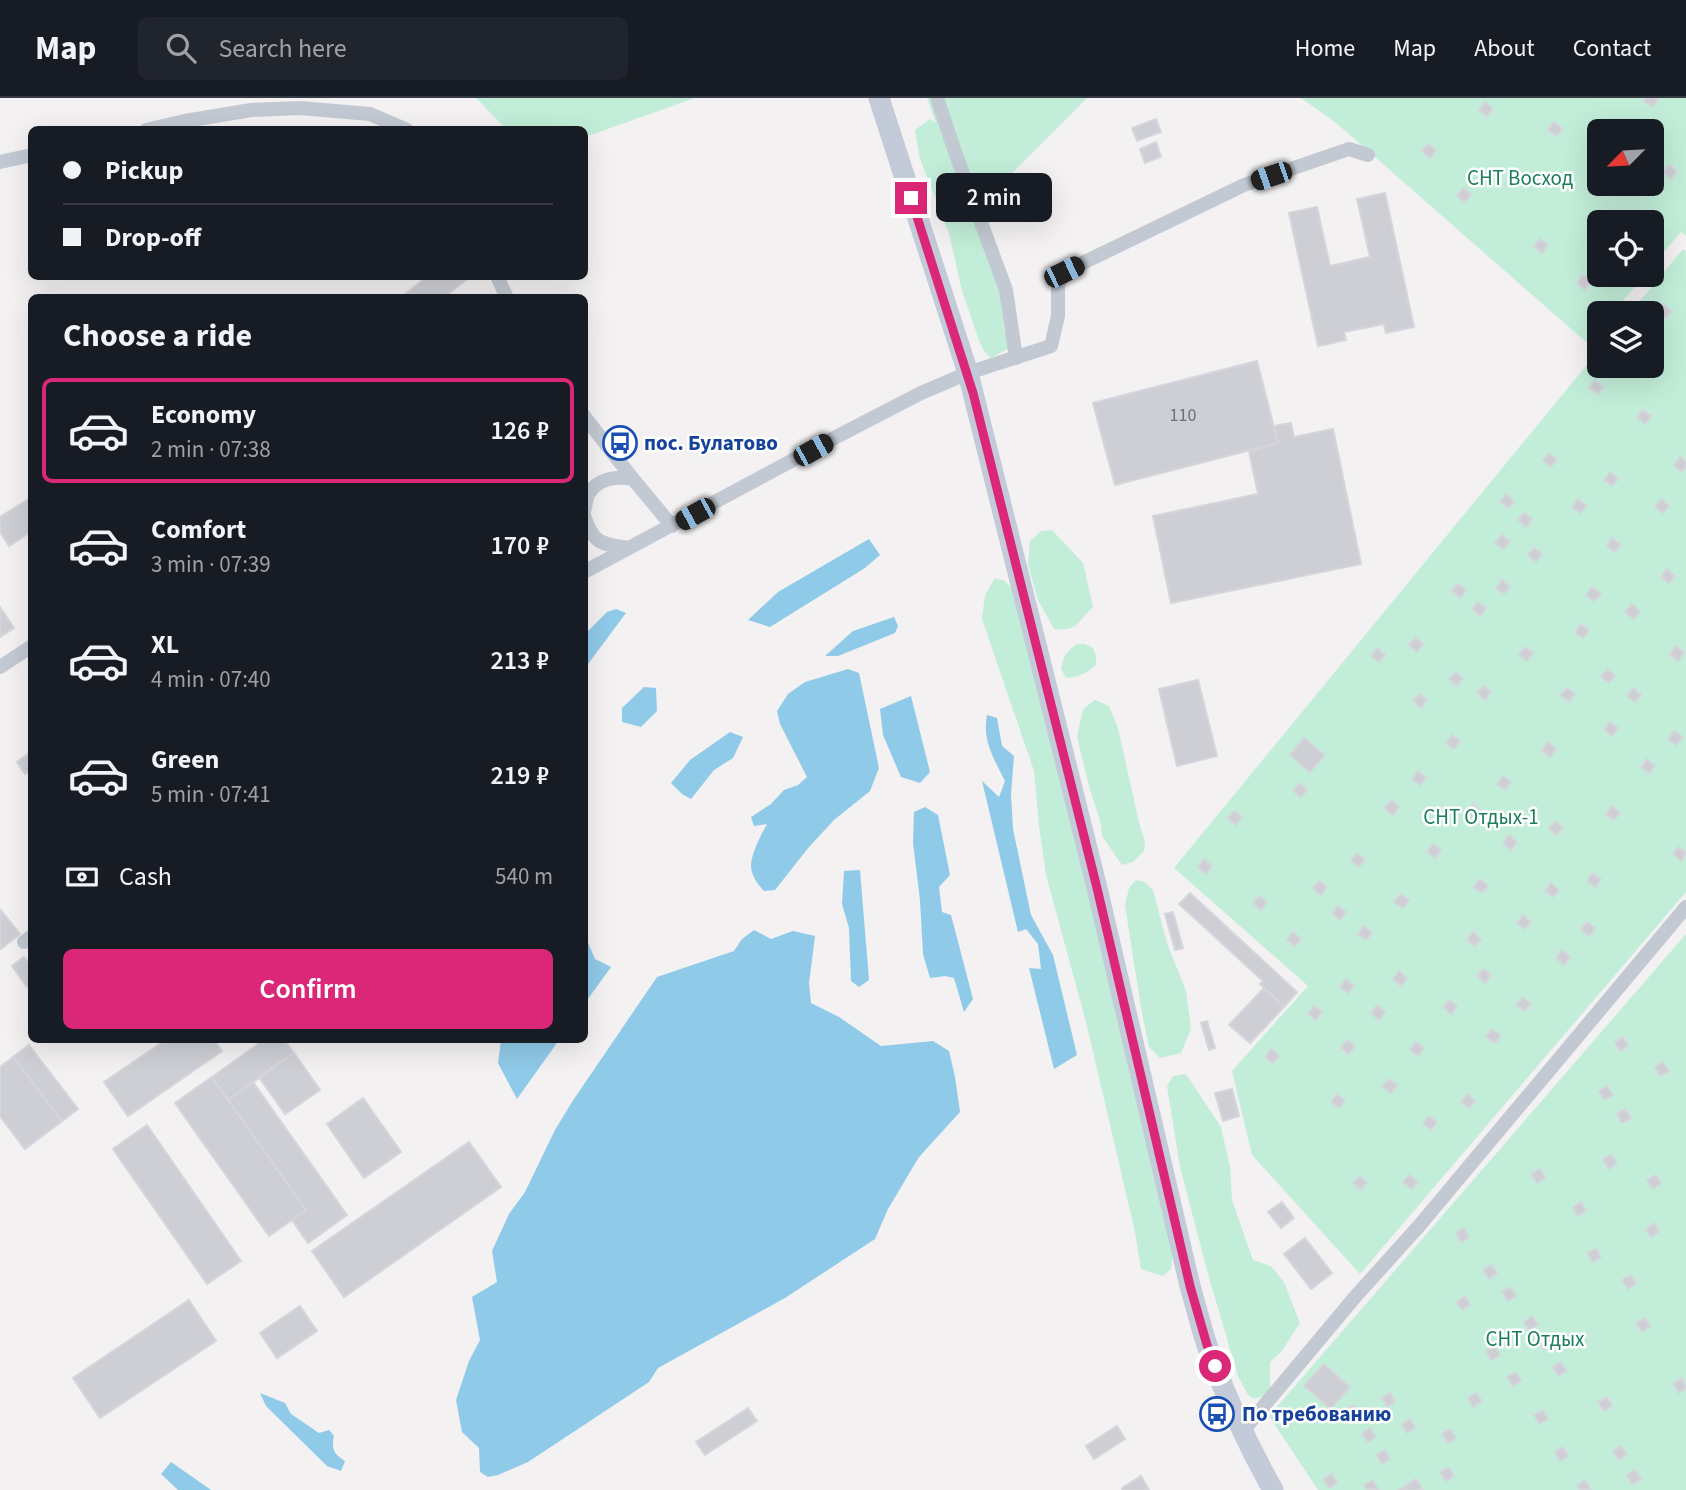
<!DOCTYPE html>
<meta charset="utf-8">
<style>
body{margin:0;font-family:"Source Sans 3",sans-serif;background:#20242c;color:#f1f3f6;height:100vh;display:flex;flex-direction:column;font-size:26px;white-space:nowrap}
*{box-sizing:border-box;margin:0}
p{font-size:23px;color:#9ea1a6}
.icon{flex:none;width:38px;height:38px;fill:none;stroke:currentColor;stroke-width:2;stroke-linecap:round;stroke-linejoin:round}
.map{position:relative;flex:1;overflow:hidden}
.details{position:absolute;left:28px;top:196px;width:560px;height:749px;display:flex;flex-direction:column;background:#171b24;border-radius:10px;box-shadow:0 7px 28px #0002}
.details>*{flex:none}
.top-card{position:absolute;left:28px;top:28px;width:560px;height:154px;border-radius:10px;box-shadow:0 7px 28px #0002;display:grid;align-content:center;height:154px;padding:0 35px;background:#171b24}
.needle{width:46px;rotate:246deg}
.controls{position:absolute;left:1587px;top:21px;display:grid;gap:14px}
.controls a{display:grid;place-items:center;width:77px;height:77px;border-radius:10px;background:#171b24;box-shadow:0 7px 28px #0002;font-size:35px}
.end{position:absolute;width:32px;height:32px;margin:-16px;border:9px solid #db2777;background:#fff;box-shadow:0 0 0 4px #fff}
.from{border-radius:50%}
.bubble{position:absolute;height:49px;border-radius:10px;background:#171b24;box-shadow:0 7px 28px #0002;font-size:23px;font-weight:600;line-height:49px;text-align:center}
.car{position:absolute;width:21px;height:42px;margin:-21px -10px;border-radius:9px;box-shadow:0 0 5px 2px #0007;background:linear-gradient(#222 24%,#8ab4d8 0 40%,#222 0 76%,#8ab4d8 0 86%,#222 0)}
.top-card b{display:flex;align-items:center;gap:24px;height:66px;font-size:26px}
.top-card b+b{border-top:2px solid #363941}
.top-card i{width:18px;height:18px;background:#f1f3f6}
ul{padding:0;list-style:none}
li{display:flex;align-items:center;gap:21px;height:105px;margin:0 14px 10px;padding:0 21px;border:4px solid transparent;border-radius:10px}
li div{flex:1}
li b{display:block;font-size:26px}
li em{font-style:normal;font-weight:600}
li.selected{border-color:#db2777}
li>.icon{width:63px;height:63px;stroke-width:1.5}
h2{padding:0 35px;font-size:32px;line-height:84px}
.pay{display:flex;align-items:center;gap:18px;height:77px;padding:0 35px;font-size:26px}
.pay p{margin-inline-start:auto}
.action{display:flex;gap:14px;margin-top:auto;padding:14px 35px}
.action a{flex:1;height:80px;border-radius:10px;background:#db2777;color:#fff;font-size:28px;font-weight:600;line-height:80px;text-align:center}
header{display:flex;align-items:center;gap:42px;box-sizing:border-box;height:98px;padding:0 35px;background:#171b24;border-bottom:2px solid #363941}
header strong{font-size:33px}
nav{display:flex;gap:38px;margin-inline-start:auto;font-size:24px}
.search{width:490px;height:63px;background:#20242c;display:flex;align-items:center;gap:18px;box-sizing:border-box;padding:0 24px;border-radius:10px;color:#9ea1a6;font-size:26px}
.map>svg:first-child{display:block}
.green{fill:#c2eed9;fill-rule:evenodd}
.water{fill:#90cae9}
.building{fill:#cecfd5;stroke:#d5d6dc;stroke-width:2}
.lines{fill:none;stroke-linecap:round;stroke-linejoin:round}
.street{stroke:#c2c9d2;stroke-width:14}
.secondary{stroke:#c4cbd8;stroke-width:21}
.route{stroke:#db2777;stroke-width:9}
.labels{text-anchor:middle;dominant-baseline:central;stroke-width:5;stroke-linejoin:round;paint-order:stroke}
.number-label{font-size:18px;fill:#6a707c}
.park-label{font-size:21px;fill:#1b7e5a;stroke:#fff}
.transit-label{font-size:21px;font-weight:bold;fill:#164399;stroke:#fff;text-anchor:start}
</style>
<header>
<strong>Map</strong>
<div class="search"><svg class="icon" aria-label="search" viewBox="0 0 24 24"><circle cx="10" cy="10" r="6"/><path d="M15 15l6 6"/></svg>Search here</div>
<nav><a>Home</a><a>Map</a><a>About</a><a>Contact</a></nav>
</header>
<div class="map">
<svg width="1686" height="1392" viewBox="0 0 1686 1392">
<rect width="100%" height="100%" fill="#f3f1f1"/>
<path class="green" d="M476,0H695L585,39L584,32L506,31Z
M927,0H1087L971,116L1001,198L1004,230L1009,250L991,260L984,253L980,245L962,193L949,135L919,58L915,32L930,21L936,25Z
M1301,0H1686V138L1681,134L1652,168V124H1600V177H1645L1612,215H1600L1599,230L1587,245L1335,24ZM1600,33H1652V86H1600Z
M1683,151L1686,154V794L1360,1176L1252,1057L1232,973L1308,888L1174,770L1599,252L1600,268H1652V215H1630Z
M1052,432L1083,465L1093,509C1077,524 1078,534 1054,531L1038,502L1028,466L1030,443L1041,433Z
M995,480L1005,483L1017,497L1173,1150L1171,1171L1163,1178L1141,1171L1135,1134L1086,924L1046,777L1039,728L1034,673L982,521L985,497Z
M1077,546H1085L1093,550L1096,558V567C1086,576 1079,579 1066,580L1061,571C1064,557 1066,554 1077,546Z
M1095,602L1109,608L1118,630L1139,725L1145,743L1144,753L1133,764L1122,767L1102,738L1101,726L1089,688L1077,639L1083,611Z
M1136,782L1144,784L1153,792L1167,845L1186,893L1191,931L1181,955L1160,960L1149,949L1141,910L1125,807L1129,790Z
M1686,836V1392H1318L1269,1318Z
M1186,976L1221,1029L1230,1069L1232,1102L1253,1162L1271,1168L1284,1184L1300,1225L1282,1253L1270,1264V1292L1264,1298L1254,1301L1248,1297L1238,1278L1208,1176L1180,1069L1167,988L1173,978Z"/>
<path class="water" d="M869,441L880,457L865,470L770,529L748,522L778,494Z
M616,511L626,515L585,570V536L607,514Z
M894,519L898,528L895,535L838,558H825L853,533Z
M848,571L859,575L879,670L870,693L834,722L809,749L775,792L764,793C758,787 751,777 751,768C751,756 761,737 767,726L754,728L751,719L771,706L784,692L798,687L807,679L780,626L777,613L788,596L805,584Z
M644,589L656,590L657,613L641,629L622,624V610Z
M911,598L930,674L920,685L901,679L883,637L880,611Z
M987,617L997,620L1002,648L1014,658L1011,696L1013,731L1031,817L1053,857L1077,957L1054,971L1029,870L1041,871L1038,846L1026,831L1018,834L982,683L999,699L1005,683C994,661 982,642 987,617Z
M730,634L743,639L733,660L714,672L691,701L682,696L671,685L690,662Z
M925,709L938,717L950,777L939,789L942,814L951,817L973,901L964,914L954,880L945,878L930,880L923,856L920,802L913,745L914,714Z
M860,772L869,882L859,889L851,883L849,830L842,806L844,773Z
M754,832L771,841L793,833L815,838L809,885L811,905L839,919L881,948L933,943L949,953L955,979L960,1014L919,1059L888,1111L875,1141L785,1200L658,1270L649,1284L528,1364L498,1377L488,1379L480,1374L479,1350L462,1334L456,1302L469,1263L480,1242L472,1199L497,1184L492,1153L509,1116L525,1094L555,1032L572,1004L657,879L734,853L742,841Z
M584,835L595,861L611,869L585,905Z
M501,942H559L517,1001L498,965Z
M260,1295L285,1305L291,1316L319,1335L329,1332L334,1338C331,1350 334,1357 345,1363L341,1373L327,1368L266,1308Z
M171,1364L211,1392H178L161,1376Z"/>
<path class="building" d="M1646,0H1656L1658,2L1652,9L1644,3Z
M1485,4L1493,11L1487,18L1479,12Z
M1156,21L1161,34L1137,43L1132,30Z
M1554,24L1563,31L1556,38L1548,32Z
M1156,44L1161,59L1145,65L1140,51Z
M1428,46L1436,52L1430,60L1422,53Z
M1594,63L1600,67V72L1596,77L1588,70Z
M1669,67L1677,73L1671,81L1663,74Z
M1463,90L1471,96L1465,104L1457,98Z
M1385,95L1414,229L1386,235L1384,226L1344,234L1346,242L1318,248L1289,115L1317,109L1330,168L1370,159L1357,101Z
M1540,141L1548,147L1542,155L1534,148Z
M1583,177L1591,184L1585,192L1577,185Z
M428,178H471L443,200H400Z
M1663,206L1672,213L1665,220L1657,214Z
M1257,263L1278,345L1115,387L1093,305Z
M1595,282L1603,289L1598,296L1589,290Z
M1643,312L1651,318L1645,326L1637,319Z
M1291,325L1294,339L1333,331L1361,466L1171,505L1153,418L1258,396L1249,353L1278,345L1274,328Z
M1549,355L1557,361L1551,369L1543,362Z
M1680,359L1686,364V368L1682,374L1674,367Z
M1610,374L1618,381L1612,388L1604,382Z
M1506,396L1514,403L1508,410L1500,404Z
M32,399V433L9,448L0,434V419Z
M1578,401L1587,408L1580,415L1572,409Z
M1661,401L1669,408L1663,415L1655,409Z
M1524,415L1532,421L1526,429L1518,422Z
M1502,437L1510,444L1503,451L1495,445Z
M1612,440L1621,447L1615,454L1607,448Z
M1534,450L1542,456L1536,464L1528,457Z
M1667,471L1675,478L1669,485L1661,479Z
M1502,482L1510,489L1504,496L1496,490Z
M1458,486L1466,492L1461,500L1452,493Z
M1592,489L1601,496L1594,503L1586,497Z
M1478,504L1486,510L1480,518L1472,511Z
M1632,506L1640,513L1634,521L1625,514Z
M0,509L14,530L0,539Z
M1581,526L1589,533L1583,540L1575,534Z
M1415,539L1423,546L1417,554L1409,547Z
M1676,548L1684,555L1678,563L1670,556Z
M1525,549L1533,555L1527,563L1519,557Z
M1377,550L1385,557L1379,564L1371,558Z
M1607,571L1615,578L1609,585L1601,579Z
M1455,574L1463,580L1457,588L1449,581Z
M1198,582L1217,658L1177,668L1159,591Z
M1483,588L1491,594L1485,602L1477,595Z
M1567,590L1575,596L1569,604L1560,597Z
M1633,590L1641,597L1635,604L1627,598Z
M1419,596L1427,602L1421,610L1413,603Z
M1610,624L1618,630L1612,638L1604,631Z
M1674,633L1683,639L1676,647L1668,641Z
M1452,637L1460,643L1454,651L1446,645Z
M1304,640L1325,657L1310,674L1290,657Z
M1548,644L1556,651L1550,659L1542,652Z
M28,656L32,660V672L25,676L17,664Z
M1647,661L1655,668L1649,675L1641,669Z
M1418,673L1426,680L1420,687L1412,681Z
M1503,678L1511,684L1505,692L1497,686Z
M1299,685L1307,692L1301,699L1293,693Z
M1391,702L1399,709L1393,717L1384,710Z
M1473,706L1481,713L1475,720L1467,714Z
M1612,708L1620,715L1614,722L1606,716Z
M1234,713L1242,719L1236,727L1228,720Z
M1555,723L1563,729L1557,737L1549,731Z
M1509,737L1517,744L1511,752L1503,745Z
M1433,746L1441,752L1435,760L1427,753Z
M1679,749L1686,755L1681,763L1673,756Z
M1357,755L1365,762L1359,769L1351,763Z
M1204,761L1212,768L1206,776L1198,769Z
M1593,775L1601,781L1595,789L1587,783Z
M1480,781L1488,788L1482,795L1474,789Z
M1319,783L1327,789L1321,797L1313,790Z
M1551,785L1559,792L1553,799L1545,793Z
M1190,795L1297,894L1284,909L1260,886L1263,883L1179,806Z
M1401,796L1409,802L1403,810L1394,804Z
M1259,798L1267,804L1261,812L1253,805Z
M1338,808L1346,814L1340,822L1332,815Z
M0,811L20,836L1,851L0,850Z
M1173,814L1183,850L1175,852L1165,816Z
M1523,817L1531,824L1525,831L1517,825Z
M1587,824L1595,830L1589,838L1581,831Z
M1364,828L1372,835L1366,842L1358,836Z
M1293,834L1301,841L1295,848L1287,842Z
M1473,834L1481,841L1475,848L1467,842Z
M1562,852L1570,859L1564,867L1556,860Z
M24,859L32,870V886L27,889L12,868Z
M1483,871L1491,877L1485,885L1477,878Z
M1399,873L1407,880L1401,888L1393,881Z
M1346,881L1354,888L1348,895L1340,889Z
M1264,890L1284,909L1250,945L1229,927Z
M1523,899L1531,906L1525,913L1516,907Z
M1449,902L1457,908L1451,916L1443,909Z
M1377,907L1385,914L1379,922L1371,915Z
M1314,908L1322,914L1316,922L1308,916Z
M1207,923L1215,950L1209,952L1201,925Z
M1492,931L1501,938L1495,945L1486,939Z
M1623,939L1628,948L1620,953L1615,944Z
M166,942H214L222,953L128,1018L104,984Z
M264,942H284L294,955L228,1002L212,979Z
M1347,942L1355,948L1349,956L1341,950Z
M1416,944L1424,950L1418,958L1410,951Z
M29,947L78,1011L62,1023L13,959Z
M1271,951L1279,958L1273,965L1265,959Z
M294,955L320,992L285,1016L259,979Z
M13,959L62,1023L25,1051L0,1018V969Z
M1663,964L1669,973L1660,978L1655,969Z
M212,979L306,1112L269,1138L175,1005Z
M1389,981L1397,987L1391,995L1382,988Z
M253,984L347,1117L308,1145L292,1122L306,1112L228,1002Z
M1607,988L1613,997L1604,1002L1599,993Z
M1232,991L1239,1018L1223,1023L1215,995Z
M1337,996L1345,1003L1339,1010L1331,1004Z
M1467,996L1475,1003L1469,1010L1461,1004Z
M363,1000L401,1054L364,1080L327,1026Z
M1625,1011L1631,1020L1622,1025L1617,1016Z
M1429,1018L1437,1024L1431,1032L1423,1025Z
M147,1027L241,1163L207,1186L113,1051Z
M469,1044L501,1089L344,1199L312,1153Z
M1611,1056L1617,1065L1609,1071L1603,1062Z
M1540,1071L1545,1080L1537,1085L1531,1076Z
M1409,1077L1418,1083L1412,1091L1403,1084Z
M1656,1077L1661,1085L1653,1091L1647,1082Z
M1359,1078L1367,1084L1361,1092L1353,1085Z
M1282,1104L1294,1120L1281,1130L1268,1114Z
M1581,1104L1586,1113L1578,1118L1573,1109Z
M1654,1125L1659,1134L1651,1139L1646,1131Z
M1464,1130L1469,1139L1461,1144L1456,1135Z
M1305,1140L1332,1175L1311,1191L1284,1156Z
M1596,1150L1601,1159L1593,1164L1587,1155Z
M1491,1167L1497,1175L1489,1181L1483,1172Z
M1631,1177L1636,1186L1628,1191L1622,1182Z
M1510,1189L1516,1198L1508,1203L1502,1194Z
M1465,1198L1470,1207L1462,1212L1456,1204Z
M189,1202L216,1243L100,1320L73,1280Z
M300,1208L317,1233L277,1260L260,1235Z
M1532,1218L1538,1227L1529,1232L1524,1224Z
M1645,1220L1650,1228L1642,1234L1636,1225Z
M1547,1238L1552,1247L1544,1252L1539,1243Z
M1495,1248L1500,1257L1491,1262L1486,1253Z
M1561,1264L1567,1273L1558,1278L1553,1269Z
M1324,1266L1350,1289L1331,1311L1304,1288Z
M1516,1274L1521,1283L1513,1288L1507,1279Z
M1682,1280L1686,1290L1679,1295L1673,1286Z
M1390,1295L1395,1304L1387,1309L1382,1300Z
M1476,1295L1482,1303L1473,1309L1468,1300Z
M1607,1299L1612,1308L1604,1313L1598,1304Z
M1354,1307L1360,1316L1352,1321L1346,1312Z
M748,1310L757,1323L705,1357L696,1344Z
M1543,1312L1548,1321L1540,1326L1534,1317Z
M1410,1321L1415,1329L1407,1335L1402,1326Z
M1117,1328L1125,1341L1094,1361L1086,1348Z
M1370,1330L1376,1339L1368,1344L1362,1336Z
M1450,1331L1456,1340L1448,1345L1442,1336Z
M1621,1348L1627,1356L1619,1362L1613,1353Z
M1563,1349L1568,1358L1560,1363L1555,1354Z
M1385,1352L1390,1361L1382,1366L1376,1357Z
M1449,1369L1454,1378L1446,1383L1440,1374Z
M1635,1372L1641,1381L1632,1386L1627,1377Z
M1332,1376L1337,1385L1329,1390L1323,1381Z
M1141,1378L1149,1392H1123L1122,1390Z
M1416,1381L1423,1392H1399Z
M1372,1382L1378,1391L1367,1392L1364,1387Z
M1585,1382L1590,1391L1580,1392L1577,1387Z"/>
<g class="lines">
<path class="street" d="M937,0L955,54L1006,192L1016,260
M146,32L185,23L251,12L300,10L370,16L407,32
M0,64L32,57
M497,178L507,200
M584,318L633,381L672,428
M584,413C586,408 586,399 589,395C599,380 617,378 633,381
M584,417C593,446 601,446 629,450
M584,474L836,339L921,295L968,275L1051,248L1058,218V187L1064,174L1244,87L1349,51L1368,57
M0,569L32,548
M24,844L32,838
M1242,1334L1355,1199L1419,1128L1686,809"/>
<path class="secondary" d="M879,0L968,275L1097,790L1190,1188C1196,1208 1201,1230 1208,1250C1226,1299 1247,1346 1273,1392"/>
</g>
<g class="lines">
<path class="route" d="M911,100L973,295L1097,790L1190,1188L1207,1247L1215,1268"/>
</g>
<defs>
<g id="bus-ring" transform="scale(1.75)"><circle r="9.5" fill="#fff" stroke="#1a4fb4" stroke-width="1.5"/><path d="M-5-6H5V4H4V6H2V4H-2V6H-4V4H-5ZM-3.5-4V0h7V-4ZM-3.5 1.2v1.5H-2V1.2ZM2 1.2v1.5H3.5V1.2Z" fill="#1a4fb4"/></g>
</defs>
<g fill-rule="evenodd">
<use href="#bus-ring" x="620" y="345"/>
<use href="#bus-ring" x="1217" y="1316"/>
</g>
<g class="labels">
<g class="number-label">
<text x="1183" y="317">110</text>
</g>
<g class="park-label">
<text x="1520" y="80">СНТ Восход</text>
<text x="1481" y="719">СНТ Отдых-1</text>
<text x="1535" y="1241">СНТ Отдых</text>
</g>
<g class="transit-label">
<text x="644" y="345">пос. Булатово</text>
<text x="1242" y="1316">По требованию</text>
</g>
</g>
</svg>
<div class="controls">
<a><svg class="needle" viewBox="-14 -14 28 28"><path d="M0-13l5 13h-10z" fill="#e53935"/><path d="M0 13l5-13h-10z" fill="#9ea1a6"/></svg></a>
<a><svg class="icon" aria-label="locate" viewBox="0 0 24 24"><circle cx="12" cy="12" r="6"/><path d="M12 2v4M12 18v4M2 12h4M18 12h4"/></svg></a>
<a><svg class="icon" aria-label="layers" viewBox="0 0 24 24"><path d="M12 4l9 5-9 5-9-5zM3 14l9 5 9-5"/></svg></a>
</div>
<i class="end from" style="left:1215px;top:1268px"></i>
<i class="end" style="left:911px;top:100px"></i>
<div class="bubble" style="left:936px;top:75px;width:116px">2 min</div>
<i class="car" style="left:1271px;top:78px;rotate:251deg"></i>
<i class="car" style="left:1064px;top:174px;rotate:64deg"></i>
<i class="car" style="left:813px;top:352px;rotate:61deg"></i>
<i class="car" style="left:695px;top:416px;rotate:241deg"></i>
<div class="top-card">
<b><i class="from"></i>Pickup</b>
<b><i></i>Drop-off</b>
</div>
<section class="details">
<h2>Choose a ride</h2>
<ul>
<li class="selected"><svg class="icon" aria-label="car" viewBox="0 0 24 24"><path d="M5 17H2v-5l4-1 3-4h7l3 4 3 1v5h-3M9 17h6M6 11h13"/><circle cx="7" cy="17" r="2"/><circle cx="17" cy="17" r="2"/></svg><div><b>Economy</b><p>2 min · 07:38</p></div><em>126 ₽</em></li>
<li><svg class="icon" aria-label="car" viewBox="0 0 24 24"><path d="M5 17H2v-5l4-1 3-4h7l3 4 3 1v5h-3M9 17h6M6 11h13"/><circle cx="7" cy="17" r="2"/><circle cx="17" cy="17" r="2"/></svg><div><b>Comfort</b><p>3 min · 07:39</p></div><em>170 ₽</em></li>
<li><svg class="icon" aria-label="car" viewBox="0 0 24 24"><path d="M5 17H2v-5l4-1 3-4h7l3 4 3 1v5h-3M9 17h6M6 11h13"/><circle cx="7" cy="17" r="2"/><circle cx="17" cy="17" r="2"/></svg><div><b>XL</b><p>4 min · 07:40</p></div><em>213 ₽</em></li>
<li><svg class="icon" aria-label="car" viewBox="0 0 24 24"><path d="M5 17H2v-5l4-1 3-4h7l3 4 3 1v5h-3M9 17h6M6 11h13"/><circle cx="7" cy="17" r="2"/><circle cx="17" cy="17" r="2"/></svg><div><b>Green</b><p>5 min · 07:41</p></div><em>219 ₽</em></li>
</ul>
<div class="pay"><svg class="icon" aria-label="cash" viewBox="0 0 24 24"><path d="M3 7h18v10H3z"/><circle cx="12" cy="12" r="2"/></svg>Cash<p>540 m</p></div>
<div class="action"><a>Confirm</a></div>
</section>
</div>
